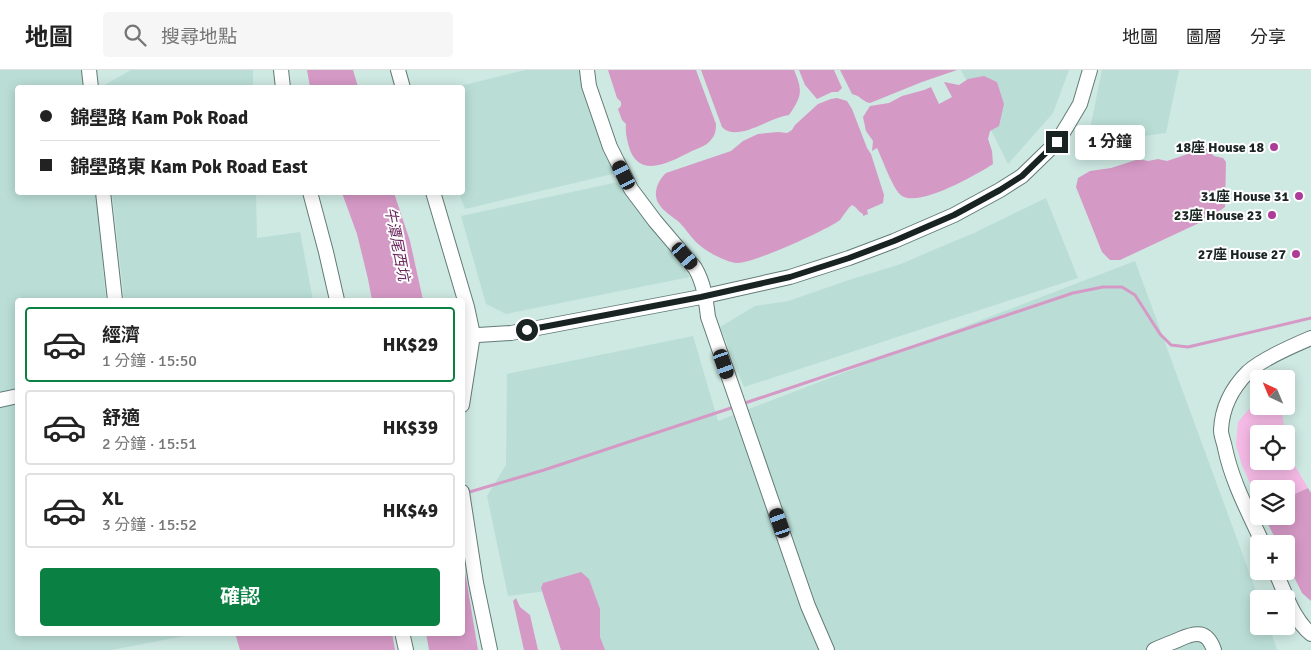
<!DOCTYPE html>
<html lang="zh-TW">
<meta charset="utf-8">
<style>
body{margin:0;font-family:Signika,"Noto Sans TC",sans-serif;background:#f6f6f6;color:#222;height:100vh;display:flex;flex-direction:column;font-size:19px;white-space:nowrap}
*{box-sizing:border-box;margin:0}
p{font-size:16px;color:#767676}
.icon{flex:none;width:28px;height:28px;fill:none;stroke:currentColor;stroke-width:2;stroke-linecap:round;stroke-linejoin:round}
.map{position:relative;flex:1;overflow:hidden}
.details{position:absolute;left:15px;top:228px;width:450px;height:338px;display:flex;flex-direction:column;background:#fff;border-radius:5px;box-shadow:0 2px 12px #0003}
.details>*{flex:none}
.hud{position:absolute;left:15px;top:15px;width:450px;height:110px;border-radius:5px;box-shadow:0 2px 12px #0003;display:grid;align-content:center;height:110px;padding:0 25px;background:#fff}
.needle{width:32px;rotate:316deg}
.fabs{position:absolute;left:1250px;top:300px;display:grid;gap:10px}
.fabs a{display:grid;place-items:center;width:45px;height:45px;border-radius:5px;background:#fff;box-shadow:0 2px 12px #0003;font-size:25px}
.end{position:absolute;width:22px;height:22px;margin:-11px;border:6px solid #192321;background:#fff;box-shadow:0 0 0 2px #fff}
.from{border-radius:50%}
.bubble{position:absolute;height:35px;border-radius:5px;background:#fff;box-shadow:0 2px 12px #0003;font-size:16px;font-weight:700;line-height:35px;text-align:center}
.car{position:absolute;width:15px;height:30px;margin:-15px -8px;border-radius:6px;box-shadow:0 0 4px 1px #0007;background:linear-gradient(#222 24%,#8ab4d8 0 40%,#222 0 76%,#8ab4d8 0 86%,#222 0)}
.hud b{display:flex;align-items:center;gap:18px;height:48px;font-size:19px}
.hud b+b{border-top:1px solid #e0e0e0}
.hud i{width:12px;height:12px;background:#222}
ul{padding:9px 0 0;list-style:none}
li{display:flex;align-items:center;gap:15px;height:75px;margin:0 10px 8px;padding:0 15px;border:2px solid #e0e0e0;border-radius:5px}
li div{flex:1}
li b{display:block;font-size:19px}
li em{font-style:normal;font-weight:700}
li.current{border-color:#0b8043}
li>.icon{width:45px;height:45px;stroke-width:1.5}
.button{display:flex;gap:10px;margin-top:auto;padding:10px 25px}
.button a{flex:1;height:58px;border-radius:5px;background:#0b8043;color:#fff;font-size:20px;font-weight:700;line-height:58px;text-align:center}
header{display:flex;align-items:center;gap:30px;box-sizing:border-box;height:70px;padding:0 25px;background:#fff;border-bottom:1px solid #e0e0e0}
header strong{font-size:24px}
nav{display:flex;gap:28px;margin-inline-start:auto;font-size:18px}
.search{width:350px;height:45px;background:#f6f6f6;display:flex;align-items:center;gap:12px;box-sizing:border-box;padding:0 18px;border-radius:5px;color:#767676;font-size:19px}
.map>svg:first-child{display:block}
.built{fill:#baded6}
.green{fill:#f5bae6}
.water{fill:#d599c6}
.lines{fill:none;stroke-linecap:round;stroke-linejoin:round}
.stream{stroke:#d599c6;stroke-width:3}
.minor-casing{stroke:#637b76;stroke-width:16}
.minor{stroke:#fff;stroke-width:14}
.route{stroke:#192321;stroke-width:6}
.poi-dot{fill:#ad3c98;stroke:#fff;stroke-width:2}
.labels{text-anchor:middle;dominant-baseline:central;stroke-width:4;stroke-linejoin:round;paint-order:stroke}
.poi-label{font-size:14px;font-weight:bold;fill:#192321;stroke:#fff;text-anchor:end}
.water-label{font-size:15px;font-style:italic;fill:#6b265e;stroke:#fff}
</style>
<header>
<strong>地圖</strong>
<div class="search"><svg class="icon" aria-label="search" viewBox="0 0 24 24"><circle cx="10" cy="10" r="6"/><path d="M15 15l6 6"/></svg>搜尋地點</div>
<nav><a>地圖</a><a>圖層</a><a>分享</a></nav>
</header>
<div class="map">
<svg width="1311" height="580" viewBox="0 0 1311 580">
<rect width="100%" height="100%" fill="#cee8e2"/>
<path class="built" d="M0,0H86L87,17L18,18V122L96,123L106,230H18L17,319L0,323Z
M131,0H253V17H101Z
M525,0H586L621,102L465,139L459,123L462,122V18H452Z
M961,0H1069L1053,43L1008,94Z
M1102,0H1179L1166,63L1087,74Z
M623,111L690,207L506,244L486,234L461,146Z
M112,123H256L257,168L300,162L313,230H124Z
M1046,128L1078,208L744,317L720,257L755,236L788,231L852,209L901,194L938,178L974,163Z
M1135,191L1259,529V556H1269L1277,580H593L569,518L508,526L487,426L506,395L507,304L693,266L718,351Z
M17,332L18,562H194V564L112,580H0V336Z"/>
<path class="green" d="M1259,333V336H1281L1285,364H1259V391H1286V368L1291,389L1308,418L1286,428V419H1259V434L1242,395L1236,375L1238,352L1249,339Z"/>
<path class="water" d="M307,0H353L358,17H310Z
M608,0H696L716,54C716,61 715,66 710,71C706,76 696,79 690,82C670,92 639,110 629,77C627,69 625,62 626,54L622,50L618,39L621,36V32L617,28Z
M701,0H794C803,21 802,26 789,45C770,47 737,73 722,57Z
M799,0H834L842,18L838,22H832L817,29L805,15Z
M840,0H957L922,12L870,33C863,32 861,26 852,24Z
M984,6L997,12L1004,34L999,56L990,61L988,69L992,81L993,94C976,105 920,137 902,126C893,120 882,88 877,78L872,81L873,71L866,61L863,47L870,36L889,33L902,26L924,20L931,17L939,34L952,27L944,12L959,15L968,9Z
M837,28L847,31L852,39L867,78L871,84L884,125L883,133L867,140L868,144L863,146V144C858,142 857,137 852,135C847,139 844,145 840,150C827,160 752,194 737,193C725,192 705,181 696,172C690,166 685,158 679,152C673,147 662,140 659,134C652,124 658,110 666,103L731,81L743,71L758,64L778,62L787,63L792,60L795,55L818,34L831,29Z
M1206,78L1214,86L1223,88L1226,92L1225,137L1218,142L1206,146L1199,153L1120,190H1110L1102,182L1076,117L1078,108L1090,101L1111,98L1139,89L1148,91L1158,89L1167,91Z
M342,123H394L410,171L423,230H372L368,209L357,164Z
M1308,418L1311,423V531L1302,523L1286,491V474H1278L1264,446H1286V428Z
M463,490L478,580H429L426,563L462,562Z
M581,502L589,509L600,539V567L605,580H561L541,518L543,513Z
M516,528L520,537L530,545L538,580H524L513,531Z
M304,562L306,564L322,562L392,563L395,580H240L235,563Z"/>
<g class="lines">
<path class="stream" d="M742,334L1073,223L1103,217H1122L1135,225L1160,264L1171,275L1188,277L1311,248
M466,423L544,400L734,337"/>
<g class="minor-casing">
<path id="minor" d="M89,0L91,18
M281,0L283,18
M398,0L403,18
M587,0L589,16L610,77L631,119L655,151L695,198C704,213 706,230 708,247L808,536L827,580
M103,122L115,230
M310,122L326,182L337,230
M433,122L467,237L473,265L462,335
M462,266L511,263L701,227L790,207L849,188L894,171L954,145L1000,120L1022,106L1057,72L1067,56L1080,34L1090,0
M0,330L18,326
M462,422L476,513L490,580
M1263,474C1249,443 1232,412 1225,378C1224,372 1221,366 1221,360C1222,338 1232,318 1248,302C1262,289 1292,276 1311,268
M1275,501C1286,524 1292,548 1311,564
M402,562L406,580
M1154,580C1162,576 1171,573 1180,569C1196,562 1207,560 1214,580"/>
</g>
<use href="#minor" class="minor"/>
</g>
<g class="lines">
<path class="route" d="M527,260L701,227L790,207L849,188L894,171L954,145L1000,120L1022,106L1057,72"/>
</g>
<g class="poi-dot">
<circle cx="1274" cy="77" r="5"/>
<circle cx="1299" cy="126" r="5"/>
<circle cx="1272" cy="145" r="5"/>
<circle cx="1296" cy="184" r="5"/>
</g>
<g class="labels">
<g class="poi-label">
<text x="1264" y="77">18座 House 18</text>
<text x="1289" y="126">31座 House 31</text>
<text x="1262" y="145">23座 House 23</text>
<text x="1286" y="184">27座 House 27</text>
</g>
<g class="water-label">
<text transform="translate(397 174) rotate(79)">牛潭尾西坑</text>
</g>
</g>
</svg>
<div class="fabs">
<a><svg class="needle" viewBox="-14 -14 28 28"><path d="M0-13l5 13h-10z" fill="#e53935"/><path d="M0 13l5-13h-10z" fill="#767676"/></svg></a>
<a><svg class="icon" aria-label="locate" viewBox="0 0 24 24"><circle cx="12" cy="12" r="6"/><path d="M12 2v4M12 18v4M2 12h4M18 12h4"/></svg></a>
<a><svg class="icon" aria-label="layers" viewBox="0 0 24 24"><path d="M12 4l9 5-9 5-9-5zM3 14l9 5 9-5"/></svg></a>
<a>+</a>
<a>−</a>
</div>
<i class="end from" style="left:527px;top:260px"></i>
<i class="end" style="left:1057px;top:72px"></i>
<div class="bubble" style="left:1075px;top:55px;width:70px">1 分鐘</div>
<i class="car" style="left:624px;top:105px;rotate:333deg"></i>
<i class="car" style="left:685px;top:186px;rotate:139deg"></i>
<i class="car" style="left:724px;top:294px;rotate:161deg"></i>
<i class="car" style="left:780px;top:453px;rotate:341deg"></i>
<div class="hud">
<b><i class="from"></i>錦壆路 Kam Pok Road</b>
<b><i></i>錦壆路東 Kam Pok Road East</b>
</div>
<section class="details">
<ul>
<li class="current"><svg class="icon" aria-label="car" viewBox="0 0 24 24"><path d="M5 17H2v-5l4-1 3-4h7l3 4 3 1v5h-3M9 17h6M6 11h13"/><circle cx="7" cy="17" r="2"/><circle cx="17" cy="17" r="2"/></svg><div><b>經濟</b><p>1 分鐘 · 15:50</p></div><em>HK$29</em></li>
<li><svg class="icon" aria-label="car" viewBox="0 0 24 24"><path d="M5 17H2v-5l4-1 3-4h7l3 4 3 1v5h-3M9 17h6M6 11h13"/><circle cx="7" cy="17" r="2"/><circle cx="17" cy="17" r="2"/></svg><div><b>舒適</b><p>2 分鐘 · 15:51</p></div><em>HK$39</em></li>
<li><svg class="icon" aria-label="car" viewBox="0 0 24 24"><path d="M5 17H2v-5l4-1 3-4h7l3 4 3 1v5h-3M9 17h6M6 11h13"/><circle cx="7" cy="17" r="2"/><circle cx="17" cy="17" r="2"/></svg><div><b>XL</b><p>3 分鐘 · 15:52</p></div><em>HK$49</em></li>
</ul>
<div class="button"><a>確認</a></div>
</section>
</div>
